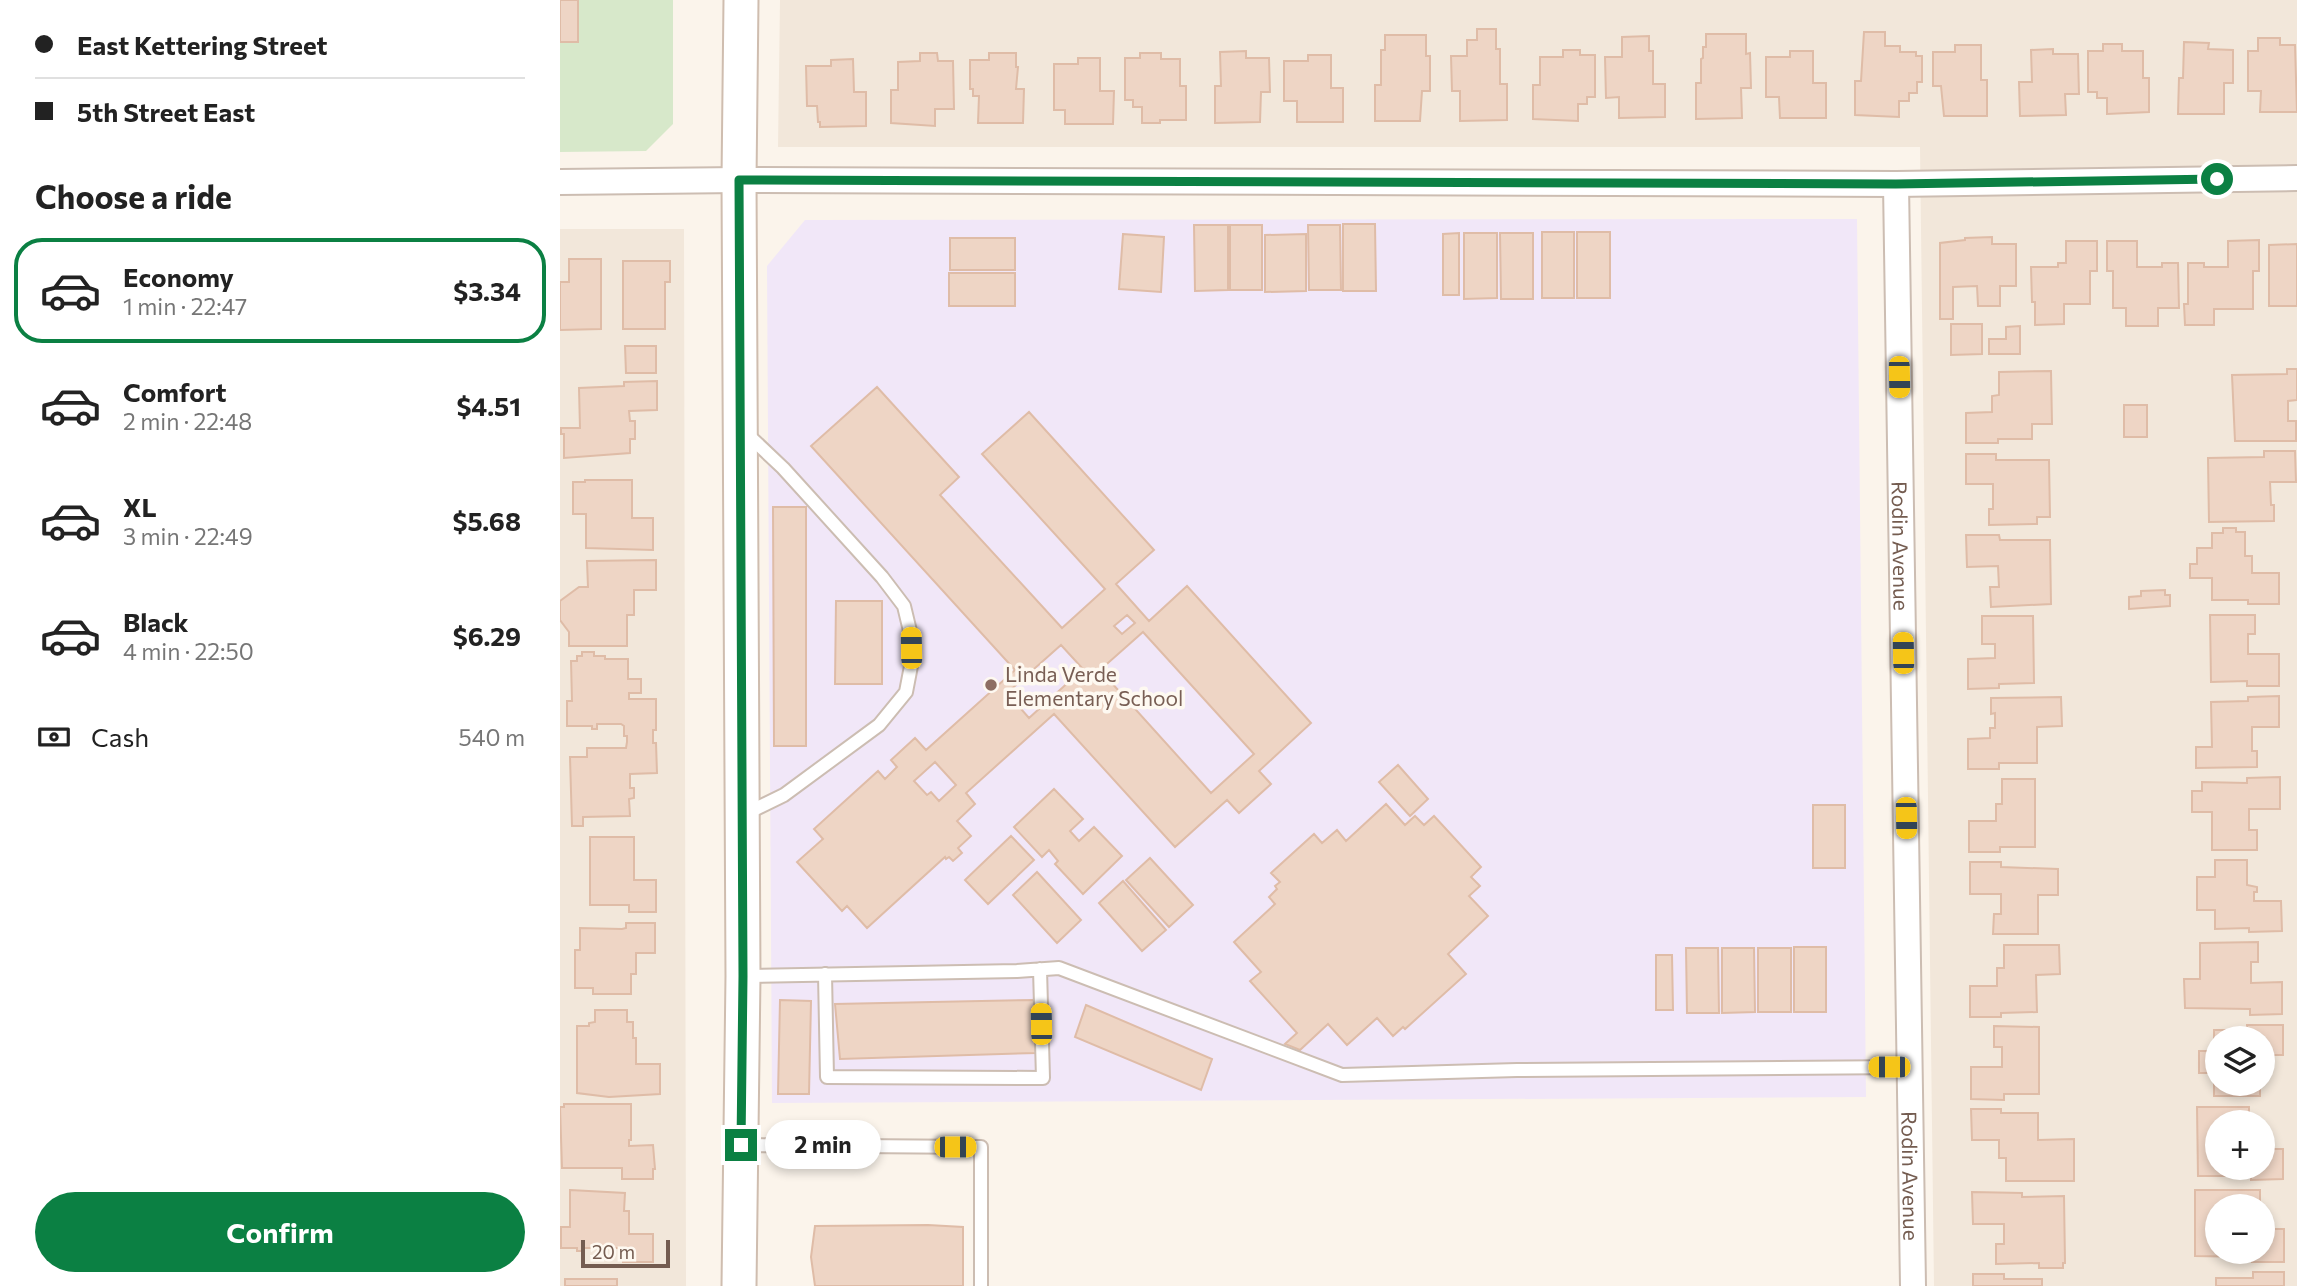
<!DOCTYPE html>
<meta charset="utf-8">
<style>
body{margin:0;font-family:Commissioner,sans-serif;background:#f2f2f2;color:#222;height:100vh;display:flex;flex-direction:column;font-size:26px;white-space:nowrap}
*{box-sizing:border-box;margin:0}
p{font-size:23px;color:#767676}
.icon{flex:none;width:38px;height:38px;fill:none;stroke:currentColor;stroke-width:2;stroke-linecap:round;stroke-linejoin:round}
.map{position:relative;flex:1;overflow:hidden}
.details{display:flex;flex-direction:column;background:#fff;width:560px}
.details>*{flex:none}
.hud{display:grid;align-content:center;height:154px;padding:0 35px;background:#fff}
.buttons{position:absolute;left:1645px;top:1026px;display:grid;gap:14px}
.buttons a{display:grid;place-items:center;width:70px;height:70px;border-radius:50%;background:#fff;box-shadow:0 4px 10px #0003;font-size:35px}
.scale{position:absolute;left:21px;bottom:18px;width:89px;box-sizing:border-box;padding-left:7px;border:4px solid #745c50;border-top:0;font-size:19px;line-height:24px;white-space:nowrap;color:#745c50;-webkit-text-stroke:5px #fef9f1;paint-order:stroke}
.end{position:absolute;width:32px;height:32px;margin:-16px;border:9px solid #0b8043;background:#fff;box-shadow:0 0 0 4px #fff}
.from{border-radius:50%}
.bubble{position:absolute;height:49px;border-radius:24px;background:#fff;box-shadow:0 4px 10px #0003;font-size:23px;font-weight:700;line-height:49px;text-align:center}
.car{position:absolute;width:21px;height:42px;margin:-21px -10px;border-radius:9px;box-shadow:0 0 5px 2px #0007;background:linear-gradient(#f5c518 24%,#345 0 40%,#f5c518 0 76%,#345 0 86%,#f5c518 0)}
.hud b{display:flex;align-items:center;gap:24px;height:66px;font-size:26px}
.hud b+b{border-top:2px solid #e0e0e0}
.hud i{width:18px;height:18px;background:#222}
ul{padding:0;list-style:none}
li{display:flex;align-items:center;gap:21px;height:105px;margin:0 14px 10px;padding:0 21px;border:4px solid transparent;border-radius:28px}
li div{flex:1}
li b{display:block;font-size:26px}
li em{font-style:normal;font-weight:700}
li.current{border-color:#0b8043}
li>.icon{width:63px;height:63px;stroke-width:1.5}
h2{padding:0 35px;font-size:32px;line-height:84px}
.pay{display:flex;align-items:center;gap:18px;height:77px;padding:0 35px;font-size:26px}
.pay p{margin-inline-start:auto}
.cta{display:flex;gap:14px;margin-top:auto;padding:14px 35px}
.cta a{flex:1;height:80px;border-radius:42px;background:#0b8043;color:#fff;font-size:28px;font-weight:700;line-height:80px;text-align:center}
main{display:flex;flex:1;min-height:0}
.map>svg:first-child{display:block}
.residential{fill:#f2e7da;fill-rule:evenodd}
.education{fill:#f1e7f8}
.green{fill:#d7e8ca}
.building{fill:#eed5c5;stroke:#dfbca7;stroke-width:2;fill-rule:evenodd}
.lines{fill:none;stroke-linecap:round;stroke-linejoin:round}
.lane-casing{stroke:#ccbdb2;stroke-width:16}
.street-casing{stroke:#ccbdb2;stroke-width:28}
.secondary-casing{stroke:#cfbdaf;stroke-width:37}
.lane{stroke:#fff;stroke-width:12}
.street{stroke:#fff;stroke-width:24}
.secondary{stroke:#fff;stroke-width:33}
.route{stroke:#0b8043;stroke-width:9}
.education-dot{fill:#8d6e63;stroke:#fef9f1;stroke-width:2.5}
.labels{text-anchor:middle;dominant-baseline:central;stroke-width:7;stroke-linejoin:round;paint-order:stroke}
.street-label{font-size:21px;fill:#745c50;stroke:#fef9f1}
.education-label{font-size:21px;fill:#785e54;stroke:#fef9f1;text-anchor:start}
</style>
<main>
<section class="details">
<div class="hud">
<b><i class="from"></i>East Kettering Street</b>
<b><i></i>5th Street East</b>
</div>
<h2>Choose a ride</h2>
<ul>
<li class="current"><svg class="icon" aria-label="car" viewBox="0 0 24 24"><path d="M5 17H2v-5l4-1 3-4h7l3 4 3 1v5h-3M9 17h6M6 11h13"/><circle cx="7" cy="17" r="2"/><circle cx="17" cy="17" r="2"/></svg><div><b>Economy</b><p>1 min · 22:47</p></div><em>$3.34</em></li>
<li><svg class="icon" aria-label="car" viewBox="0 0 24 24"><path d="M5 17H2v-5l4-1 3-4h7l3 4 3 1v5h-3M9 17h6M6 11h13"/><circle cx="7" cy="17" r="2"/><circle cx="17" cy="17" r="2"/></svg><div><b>Comfort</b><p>2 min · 22:48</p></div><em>$4.51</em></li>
<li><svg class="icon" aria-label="car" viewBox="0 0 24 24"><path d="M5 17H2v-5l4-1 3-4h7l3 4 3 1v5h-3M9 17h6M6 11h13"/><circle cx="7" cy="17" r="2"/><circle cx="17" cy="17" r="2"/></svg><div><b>XL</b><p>3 min · 22:49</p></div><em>$5.68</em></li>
<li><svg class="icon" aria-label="car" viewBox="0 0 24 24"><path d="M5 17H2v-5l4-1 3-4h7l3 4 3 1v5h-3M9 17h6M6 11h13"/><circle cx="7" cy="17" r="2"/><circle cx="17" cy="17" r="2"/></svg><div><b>Black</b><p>4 min · 22:50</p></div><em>$6.29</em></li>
</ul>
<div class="pay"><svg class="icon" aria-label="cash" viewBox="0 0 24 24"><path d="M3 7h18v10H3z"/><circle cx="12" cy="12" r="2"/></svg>Cash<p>540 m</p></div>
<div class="cta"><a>Confirm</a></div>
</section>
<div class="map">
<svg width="1737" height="1286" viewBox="0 0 1737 1286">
<rect width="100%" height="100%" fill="#fbf4eb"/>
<path class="residential" d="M220,0H1737V1286H1374L1360,147H218ZM1657,1038H1703V1083H1657ZM1657,1122H1703V1167H1657ZM1657,1206H1703V1251H1657Z
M0,229H124L126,1286H0Z"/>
<path class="education" d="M1297,219L1306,1097L212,1103L207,266L245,220Z"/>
<path class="green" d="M0,0H113V124L86,151L0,152Z"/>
<path class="building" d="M0,0H18V42H0Z
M917,29H936V49H940V84H947V120L900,121V91H892L891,56H907V40H917Z
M1304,32H1325V46H1340V52H1356V56H1362V82H1357V93H1349V101H1339V117L1295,115V81H1301Z
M1146,34H1186V54L1190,53L1191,88H1181L1182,118L1136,119V83H1141V59L1143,58V47H1146Z
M825,35H866V56H870V91H862L860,121H815V85H821V50H825Z
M1089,36V51H1093V84H1105V117L1059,118V97L1046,98L1045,57H1062V37Z
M1698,38H1720V45H1735L1737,112H1700L1701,91H1688V51H1698Z
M1624,42L1649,43L1648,49L1673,50V83H1664V114H1618L1619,78H1623Z
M1543,44H1562V51H1583V78H1589V112L1547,114V98H1537V92H1528V51H1543Z
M1395,45H1421V80H1427V116H1384L1381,86H1373V52H1395Z
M1493,49V54H1518L1519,94H1505L1506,115L1460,116L1459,82H1472L1471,50Z
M1003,50H1020V55H1035V97H1027V104H1018V121L973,119V85H980V57H1003Z
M686,51V58H709L710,92H701L700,122L655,123V86H661L660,52Z
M1230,51H1253V83H1266V118H1220L1219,97H1206V57H1230Z
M360,53H377L378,61H393L394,109H375V126L331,123V90H338V62L360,61Z
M429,53H456V67H458L456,89H464L463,123H418L419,96H413V89H410V60H429Z
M580,53H601V59H620V86H626V120H600V123H582V107H573V100H565V58H580Z
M748,55H771V88H783V122H737V101H724V61H748Z
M518,58H540V91H554L553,124H505V110H494V64H518Z
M293,59L294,92H306V126L260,127V122H258L257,106H247L246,66H271V60Z
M783,224H815L816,291H783Z
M634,225H668V290L635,291Z
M670,225H702V290H670Z
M748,225H780L781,290H749Z
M982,232H1014V298H982Z
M1017,232H1050V298H1017Z
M899,233V295H883V234Z
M904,233H937V298L904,299Z
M940,233H973V299H941Z
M563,234L604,237L601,292L559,289Z
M746,234V291L705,292V235Z
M1432,237V244H1456V286H1440V306H1418L1417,286L1393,287V319H1380V243L1405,240V238Z
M390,238H455V270H390Z
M1699,240V271H1693V309H1654V325H1625L1624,304H1628V263H1644V267H1668V241Z
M1506,241H1537V271H1530V304H1504V324L1475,325V302H1472L1471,267H1498V263H1506Z
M1547,241H1577V267H1602V263H1618L1619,308H1598V326H1566V308H1553V271H1547Z
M1737,244V306H1709V245Z
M9,259H41V329L0,330V282H9Z
M63,261H110V282H105V329H63Z
M389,273H455V306H389Z
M1391,324H1422V354L1391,355Z
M1460,326V354H1429V339H1446V327Z
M65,346H96V373H66Z
M1727,369H1737V400L1728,401V421H1736V441H1675L1672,375L1727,374Z
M1491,371L1492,424H1472V439H1438V443H1406V413L1432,412V396L1439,395V372Z
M97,381V410L69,411L70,421H75V439H70V453L4,458V434H1V428H20L19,388L64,386V382Z
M317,387L399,477L380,495L502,628L545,589L422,454L469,412L594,550L556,584L589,621L627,586L751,723L699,771L711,784L679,813L667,800L615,847L494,714L406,793L415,804L397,821L411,836L398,848L402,853L393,861L389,857L386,859L385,857L307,928L287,906L282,911L237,862L263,839L254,829L318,771L325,779L337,767L331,760L355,738L366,750L455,670L251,446ZM567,615L575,623L562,634L554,626ZM583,632L694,754L651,793L540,670ZM501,645L523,669L469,718L447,693ZM375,762L396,785L379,801L371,792L367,795L354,781Z
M1564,405H1587V437H1564Z
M1704,451H1735L1736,482H1710L1711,505H1714V521L1649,522L1648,458L1704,457Z
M1406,454H1436V460H1489L1490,517H1477V524L1429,525V509H1433V484H1406Z
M25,480H72V518H93V550L26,548V514H13V482H25Z
M213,507H246V746H214Z
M1663,528H1676V532H1685V556H1692V573H1719V604H1688V600H1652V578H1630V564H1637V548H1652V533H1663Z
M1406,535H1439L1440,540H1490L1491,604L1431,607L1430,587H1439L1438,566L1407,567Z
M96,560V590H74V615H67V646H9V632L0,620V601L19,587H28L27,561Z
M1605,590V595H1610V606L1569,609V597L1581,596V591Z
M276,601H322V684H275Z
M1650,615H1695V634H1688V654H1719V686H1687V681L1651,682Z
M1422,616H1473L1474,683L1439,684V688L1408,689V659L1435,658V644H1422Z
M22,652H34V656H45V659H68V679H81V693H69V699H96V730H93V743H96L97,773L70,774V788H74V798L69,799L70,816L23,817V826H12L10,757H27V748H66L67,742V736H64V726L61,724H37V729H32V726H7V701H12L11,661H17V656H22Z
M1719,696V727H1692V751H1697V767L1636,768V747H1652L1651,702L1688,701V697Z
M1501,697L1502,726L1477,727V763H1439V769H1408V739L1430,738V728H1435V713L1431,714V698Z
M838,765L868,799L850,816L819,782Z
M1720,777V809H1689V830H1697V850H1652V812H1632V791H1642V782L1687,783V778Z
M1442,779H1475V847H1440V852H1409V821H1436V804H1442Z
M494,789L523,819L510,831L519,841L534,827L562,856L523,894L495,864L498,861L489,850L482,857L454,827Z
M826,804L845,825L855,816L864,825L874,816L921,867L911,877L920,886L909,896L928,916L888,954L906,974L845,1029L843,1027L833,1036L817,1018L787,1045L768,1024L740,1050L725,1044L737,1033L690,981L701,972L674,942L715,904L709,897L717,889L715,886L720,882L711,873L754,834L762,843L777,830L786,841Z
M1253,805H1285V868H1253Z
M451,836L474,860L428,904L405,880Z
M30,837H74V880H96V912H69V905H30Z
M590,858L633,905L609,927L566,880Z
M1655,860H1687V885L1697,887V892H1694V901H1721L1722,931L1689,932V928L1655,929V910H1637V877H1655Z
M1410,862H1441V867L1498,869V895H1478V934H1433L1434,914H1441V894H1410Z
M477,872L521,920L497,943L453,895Z
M563,881L606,930L582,951L539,903Z
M66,923H95V953H76V974H71V994H33V988H15V950H20V928L62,929L66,928Z
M1698,942V962H1691V983L1722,982V1014L1690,1015V1009L1625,1008L1624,979H1640V943Z
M1444,945H1499L1500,974L1476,975L1477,1012L1441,1013V1017H1410V986H1437V968H1444Z
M1234,947H1266V1012H1234Z
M1126,948H1158L1159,1013H1127Z
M1162,948H1194L1195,1012L1162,1013Z
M1198,948H1231V1012H1198Z
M1096,955H1112L1113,1010H1096Z
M220,1000L251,1001L249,1094H218Z
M474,1000L476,1053L280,1059L275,1004Z
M526,1005L652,1059L641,1090L515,1037Z
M35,1010H67V1022H73V1038H76V1064H100V1094L49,1097L17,1093V1026H29V1023L35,1022Z
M1687,1025H1723V1055H1703V1038H1657V1083H1700V1096H1654V1073H1639V1051H1654V1030H1687Z
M1434,1026L1479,1027V1094H1444V1100L1411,1099V1067H1442V1047H1434Z
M4,1104H71V1140H69V1146L93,1145L95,1169H93V1179H62V1168H2L0,1107H4Z
M1637,1107H1689V1122H1657V1167H1703V1149H1723V1179L1691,1180V1176H1638Z
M1411,1109H1441V1113H1478V1140L1514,1139V1181H1446V1158H1439V1140H1412Z
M10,1190L65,1193L64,1211H69V1234H93V1262H63V1248H24V1251H17V1248H1V1227H10Z
M1635,1190H1700V1206H1657V1251H1703V1229H1724V1262H1692V1257L1635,1256Z
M1412,1192L1462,1193V1197L1504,1196L1505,1263H1503V1268H1479V1263L1436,1264V1244H1444V1224H1413Z
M368,1225L403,1227V1286H255L251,1257L255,1226Z
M1693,1272H1724V1286H1656V1278H1693Z
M1413,1274H1444V1279H1482V1286H1413Z
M5,1279H57V1286H5Z"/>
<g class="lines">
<g class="lane-casing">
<path id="lane" d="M183,815L224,795L319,725L346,692L351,666L350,631L344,606L322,577L223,468L186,433
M265,974L267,1077L483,1078L480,969
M184,976L457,971L499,968L782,1075L957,1070L1349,1067
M181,1145L421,1147V1286"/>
</g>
<g class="street-casing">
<g id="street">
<path d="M0,182L179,180L1336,184L1737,178"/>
<path id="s1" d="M1336,184L1353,1286"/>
</g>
</g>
<g class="secondary-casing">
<path id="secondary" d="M179,1286L183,976L179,180L181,0"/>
</g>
<use href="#lane" class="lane"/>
<use href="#street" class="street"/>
<use href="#secondary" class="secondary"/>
</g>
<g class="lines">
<path class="route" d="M181,1145L183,976L179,180L1336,184L1657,179"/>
</g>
<circle class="education-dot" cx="431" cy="685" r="7"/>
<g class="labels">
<g class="street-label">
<text stroke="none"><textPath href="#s1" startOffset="362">Rodin Avenue</textPath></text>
<text stroke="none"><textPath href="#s1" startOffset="992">Rodin Avenue</textPath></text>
</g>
<g class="education-label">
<text x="445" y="673">Linda Verde<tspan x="445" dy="24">Elementary School</tspan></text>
</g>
</g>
</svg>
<div class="buttons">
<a><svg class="icon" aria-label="layers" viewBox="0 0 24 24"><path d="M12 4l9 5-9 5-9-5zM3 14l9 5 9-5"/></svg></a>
<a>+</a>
<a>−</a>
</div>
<div class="scale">20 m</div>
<i class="end from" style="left:1657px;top:179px"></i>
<i class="end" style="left:181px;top:1145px"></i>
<div class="bubble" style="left:205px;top:1120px;width:116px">2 min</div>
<i class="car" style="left:1339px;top:377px;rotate:179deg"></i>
<i class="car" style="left:351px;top:648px;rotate:359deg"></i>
<i class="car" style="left:1343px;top:653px;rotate:359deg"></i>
<i class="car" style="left:1346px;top:818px;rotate:179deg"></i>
<i class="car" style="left:481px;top:1024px;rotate:359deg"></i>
<i class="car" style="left:1329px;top:1067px;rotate:270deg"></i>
<i class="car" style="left:395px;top:1147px;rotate:90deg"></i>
</div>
</main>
